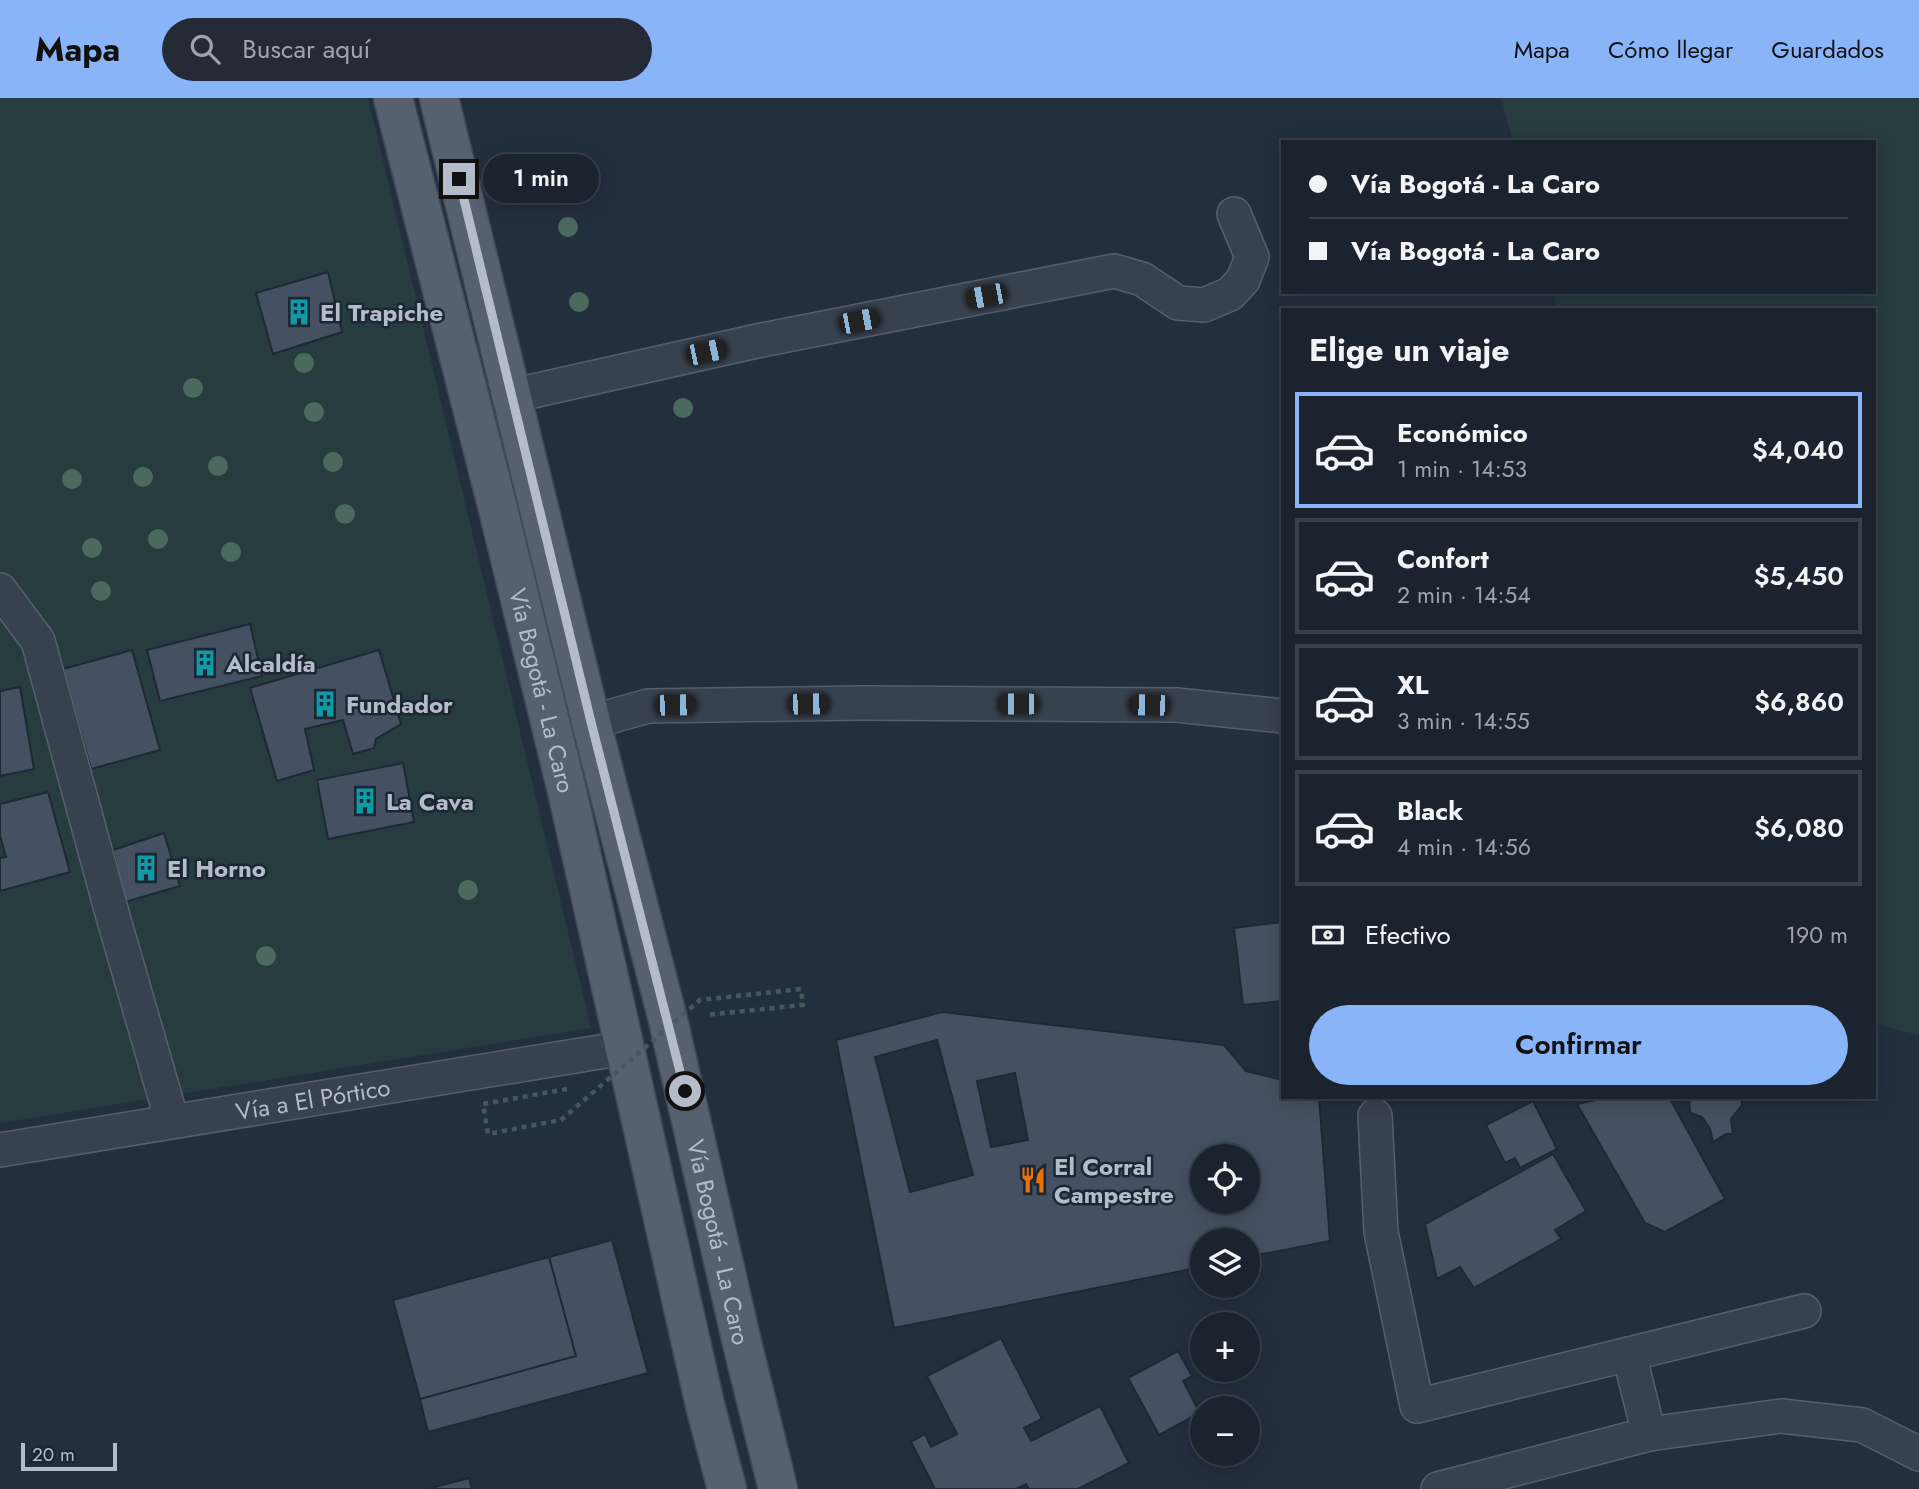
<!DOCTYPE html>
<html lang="es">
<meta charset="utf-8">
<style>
body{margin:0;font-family:Jost,sans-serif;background:#242b36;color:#f1f3f6;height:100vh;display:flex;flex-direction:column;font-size:26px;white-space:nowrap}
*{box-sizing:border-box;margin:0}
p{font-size:23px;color:#a0a4aa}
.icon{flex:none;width:38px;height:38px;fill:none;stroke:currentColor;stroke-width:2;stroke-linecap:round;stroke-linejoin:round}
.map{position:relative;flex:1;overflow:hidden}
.drawer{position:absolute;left:1281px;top:210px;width:595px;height:791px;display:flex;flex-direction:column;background:#1b232e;border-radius:0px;box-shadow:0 4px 18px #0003,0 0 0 2px #39404a}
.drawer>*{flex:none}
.banner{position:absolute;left:1281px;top:42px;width:595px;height:154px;border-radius:0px;box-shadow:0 4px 18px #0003,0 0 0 2px #39404a;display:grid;align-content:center;height:154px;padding:0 28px;background:#1b232e}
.fabs{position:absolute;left:1190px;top:1046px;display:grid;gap:14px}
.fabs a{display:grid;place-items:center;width:70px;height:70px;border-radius:50%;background:#1b232e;box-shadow:0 4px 18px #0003,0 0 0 2px #39404a;font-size:35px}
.scale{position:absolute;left:21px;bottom:18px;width:96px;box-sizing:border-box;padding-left:7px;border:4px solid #b4bcc9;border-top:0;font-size:19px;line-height:24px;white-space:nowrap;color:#b4bcc9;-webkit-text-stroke:5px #1d2633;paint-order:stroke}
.end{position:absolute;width:32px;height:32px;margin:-16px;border:9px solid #b4bcc9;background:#111;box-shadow:0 0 0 4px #111}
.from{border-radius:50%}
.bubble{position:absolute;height:49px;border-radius:24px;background:#1b232e;box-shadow:0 4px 18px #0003,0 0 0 2px #39404a;font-size:23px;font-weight:600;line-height:49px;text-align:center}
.car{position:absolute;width:21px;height:42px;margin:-21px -10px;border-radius:9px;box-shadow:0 0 5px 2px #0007;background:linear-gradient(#222 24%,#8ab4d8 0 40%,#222 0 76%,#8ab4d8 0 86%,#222 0)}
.banner b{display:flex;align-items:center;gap:24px;height:66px;font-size:26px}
.banner b+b{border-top:2px solid #39404a}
.banner i{width:18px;height:18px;background:#f1f3f6}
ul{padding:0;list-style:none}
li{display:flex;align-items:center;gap:21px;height:116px;margin:0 14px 10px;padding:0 14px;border:4px solid #39404a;border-radius:0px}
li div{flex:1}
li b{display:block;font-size:26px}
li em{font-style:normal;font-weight:600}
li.active{border-color:#8ab4f8}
li>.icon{width:63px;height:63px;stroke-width:1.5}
h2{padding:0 28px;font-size:32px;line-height:84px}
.pay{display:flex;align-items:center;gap:18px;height:77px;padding:0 28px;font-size:26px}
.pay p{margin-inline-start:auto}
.primary-button{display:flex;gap:14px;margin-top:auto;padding:14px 28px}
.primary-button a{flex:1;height:80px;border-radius:42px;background:#8ab4f8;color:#111;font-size:28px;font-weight:600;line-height:80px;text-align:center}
header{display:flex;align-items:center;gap:42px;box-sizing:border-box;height:98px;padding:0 35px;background:#8ab4f8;color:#111}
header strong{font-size:33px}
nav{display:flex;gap:38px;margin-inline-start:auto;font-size:24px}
.search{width:490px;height:63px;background:#242b36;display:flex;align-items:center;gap:18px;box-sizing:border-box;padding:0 24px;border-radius:38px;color:#a0a4aa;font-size:26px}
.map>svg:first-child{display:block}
.green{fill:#263c3f}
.building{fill:#455162;stroke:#1f2835;stroke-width:2;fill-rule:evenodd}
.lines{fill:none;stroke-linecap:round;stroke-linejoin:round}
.minor-casing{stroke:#565f6c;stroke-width:36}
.major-casing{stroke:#414a57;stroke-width:41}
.minor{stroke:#38414e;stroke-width:33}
.major{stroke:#56606e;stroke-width:38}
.path-bridge{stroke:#44595c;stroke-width:4.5;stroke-dasharray:5 5;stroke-linecap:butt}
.tree{fill:#4b6a5d}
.route{stroke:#b4bcc9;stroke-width:9}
.labels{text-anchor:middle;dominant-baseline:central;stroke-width:5;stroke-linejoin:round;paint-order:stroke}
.poi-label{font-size:24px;font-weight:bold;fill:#b4bcc9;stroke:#1d2633;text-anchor:start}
.street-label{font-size:24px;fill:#b4bcc9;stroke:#1d2633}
</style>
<header>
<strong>Mapa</strong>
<div class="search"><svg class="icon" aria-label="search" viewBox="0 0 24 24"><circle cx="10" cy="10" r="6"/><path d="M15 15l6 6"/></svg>Buscar aquí</div>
<nav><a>Mapa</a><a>Cómo llegar</a><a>Guardados</a></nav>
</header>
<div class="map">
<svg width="1919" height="1391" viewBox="0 0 1919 1391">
<rect width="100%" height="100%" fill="#242f3e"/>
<path class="green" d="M0,0H368L591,930L0,1025Z
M1501,0H1919V937L1874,926V212H1558L1553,194H1874V44H1513Z"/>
<path class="building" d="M328,174L342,234L273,256L256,195Z
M250,526L262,578L160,603L147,552Z
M132,552L160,652L91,671L63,571Z
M379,552L401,626L376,641L374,650L353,656L343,622L305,631L314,672L277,683L250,590Z
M20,589L34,671L0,678V593Z
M403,665L414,724L328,741L317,682Z
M48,694L70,774L0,793V760L6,759L0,738V706Z
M164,735L180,788L125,804L113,752Z
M1283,824V903L1243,907L1234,830Z
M942,914L1224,947L1246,973L1283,982V999H1319L1330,1143L1248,1159V1143H1202V1169L894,1230L836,942ZM1202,1059H1248V1104H1202Z
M937,942L973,1077L910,1094L875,959Z
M1015,975L1028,1042L991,1049L977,983Z
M1610,999H1669L1725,1101L1665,1134L1645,1125L1577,1006Z
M1689,999H1741L1742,1007L1731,1021L1733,1036H1726L1713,1044L1710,1031L1702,1019L1690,1015Z
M1533,1003L1557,1051L1520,1070L1515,1060L1505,1065L1486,1027Z
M1553,1056L1586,1113L1555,1132L1561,1141L1474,1190L1460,1169L1437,1181L1425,1126Z
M612,1142L648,1275L428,1334L420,1301L576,1258L549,1159Z
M549,1159L576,1258L420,1301L393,1202Z
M1001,1240L1042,1321L1024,1330L1031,1343L1100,1308L1129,1365L1078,1391H1029L1026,1386L1016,1391H935L911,1344L925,1336L931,1349L957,1336L927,1278Z
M1178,1253L1192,1278L1183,1283L1200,1315L1159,1337L1128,1280Z
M469,1380L472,1391H428Z"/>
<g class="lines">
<g class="minor-casing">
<g id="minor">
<path d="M511,298L757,243L1114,173L1142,181L1178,205L1204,207L1230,196L1243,182L1252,159L1234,116"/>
<path d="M0,492L38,543L112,815L172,1023"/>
<path d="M591,624L648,608L861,605L1176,607L1283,618"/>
<path d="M1375,1018L1381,1134L1417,1308L1804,1213"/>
<path id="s1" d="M0,1052L624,950"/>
<path d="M1629,1256L1649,1336"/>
<path d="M1438,1391L1649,1336L1781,1318L1862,1327L1919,1356"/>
</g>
</g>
<g class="major-casing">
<g id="major">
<path id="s2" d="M393,0L497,407L567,693L705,1307L727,1391"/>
<path id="s3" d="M439,0L591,624L668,922L742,1245L778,1391"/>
</g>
</g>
<use href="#minor" class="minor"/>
<use href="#major" class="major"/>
<path class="path-bridge" d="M567,991L483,1006L488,1036L561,1022L700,902L801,891L803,907L705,917"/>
</g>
<g class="tree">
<circle cx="568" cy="129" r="10"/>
<circle cx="579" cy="204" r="10"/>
<circle cx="304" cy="265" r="10"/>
<circle cx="193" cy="290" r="10"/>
<circle cx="683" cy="310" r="10"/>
<circle cx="314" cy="314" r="10"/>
<circle cx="333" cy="364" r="10"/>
<circle cx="218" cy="368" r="10"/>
<circle cx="143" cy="379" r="10"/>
<circle cx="72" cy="381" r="10"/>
<circle cx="345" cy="416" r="10"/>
<circle cx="158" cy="441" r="10"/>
<circle cx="92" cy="450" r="10"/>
<circle cx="231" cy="454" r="10"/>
<circle cx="101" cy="493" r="10"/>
<circle cx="468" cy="792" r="10"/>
<circle cx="266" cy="858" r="10"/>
</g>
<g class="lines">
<path class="route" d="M459,81L591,624L685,993"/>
</g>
<defs>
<g id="building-bare" transform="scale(2.1)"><path d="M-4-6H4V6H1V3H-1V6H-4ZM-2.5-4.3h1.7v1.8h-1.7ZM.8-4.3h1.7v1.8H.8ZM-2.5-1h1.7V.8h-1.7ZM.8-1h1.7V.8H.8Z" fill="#0f9aa8" stroke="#1d2633" stroke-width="2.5" paint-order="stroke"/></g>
<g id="restaurant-bare" transform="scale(2.1)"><path d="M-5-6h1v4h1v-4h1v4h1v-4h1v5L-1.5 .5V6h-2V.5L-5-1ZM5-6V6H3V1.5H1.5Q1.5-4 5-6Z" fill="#e8710a" stroke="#1d2633" stroke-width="2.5" paint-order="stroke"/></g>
</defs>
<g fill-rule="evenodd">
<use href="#building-bare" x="299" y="214"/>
<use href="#building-bare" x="205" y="565"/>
<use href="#building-bare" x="325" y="606"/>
<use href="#building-bare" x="365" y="703"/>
<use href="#building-bare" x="146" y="770"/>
<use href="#restaurant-bare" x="1033" y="1082"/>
</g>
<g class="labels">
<g class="poi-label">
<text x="320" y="214">El Trapiche</text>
<text x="226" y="565">Alcaldía</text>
<text x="346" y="606">Fundador</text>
<text x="386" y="703">La Cava</text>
<text x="167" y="770">El Horno</text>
<text x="1054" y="1068">El Corral<tspan x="1054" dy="28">Campestre</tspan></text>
</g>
<g class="street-label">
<text stroke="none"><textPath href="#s2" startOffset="611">Vía Bogotá - La Caro</textPath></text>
<text stroke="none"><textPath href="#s1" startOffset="317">Vía a El Pórtico</textPath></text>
<text stroke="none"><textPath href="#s3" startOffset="1178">Vía Bogotá - La Caro</textPath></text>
</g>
</g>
</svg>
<div class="fabs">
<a><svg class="icon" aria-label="locate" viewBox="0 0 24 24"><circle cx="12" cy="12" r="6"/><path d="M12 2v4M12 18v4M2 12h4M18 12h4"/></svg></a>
<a><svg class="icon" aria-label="layers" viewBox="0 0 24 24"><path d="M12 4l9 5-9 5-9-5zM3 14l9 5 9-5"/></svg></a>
<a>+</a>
<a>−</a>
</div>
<div class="scale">20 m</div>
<i class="end from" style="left:685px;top:993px"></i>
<i class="end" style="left:459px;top:81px"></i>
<div class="bubble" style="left:483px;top:56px;width:116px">1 min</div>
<i class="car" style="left:986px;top:198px;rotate:259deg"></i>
<i class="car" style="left:859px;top:223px;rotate:79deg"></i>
<i class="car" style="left:706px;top:254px;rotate:78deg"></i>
<i class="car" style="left:808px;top:606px;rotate:89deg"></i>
<i class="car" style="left:1018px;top:606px;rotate:270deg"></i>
<i class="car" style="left:675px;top:607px;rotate:89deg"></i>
<i class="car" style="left:1149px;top:607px;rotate:271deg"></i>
<div class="banner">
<b><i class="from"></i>Vía Bogotá - La Caro</b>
<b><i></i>Vía Bogotá - La Caro</b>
</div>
<section class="drawer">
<h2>Elige un viaje</h2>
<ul>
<li class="active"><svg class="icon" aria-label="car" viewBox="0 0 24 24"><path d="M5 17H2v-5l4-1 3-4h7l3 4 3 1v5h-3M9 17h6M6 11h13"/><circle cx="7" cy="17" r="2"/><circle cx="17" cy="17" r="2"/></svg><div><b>Económico</b><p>1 min · 14:53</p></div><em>$4,040</em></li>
<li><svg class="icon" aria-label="car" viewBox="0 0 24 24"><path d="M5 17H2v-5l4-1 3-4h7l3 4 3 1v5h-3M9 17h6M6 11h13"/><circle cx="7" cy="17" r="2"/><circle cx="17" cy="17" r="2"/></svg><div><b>Confort</b><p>2 min · 14:54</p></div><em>$5,450</em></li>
<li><svg class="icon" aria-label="car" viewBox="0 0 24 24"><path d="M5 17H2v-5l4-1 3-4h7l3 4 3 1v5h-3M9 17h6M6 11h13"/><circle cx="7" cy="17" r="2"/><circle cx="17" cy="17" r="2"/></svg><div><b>XL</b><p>3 min · 14:55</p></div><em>$6,860</em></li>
<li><svg class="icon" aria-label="car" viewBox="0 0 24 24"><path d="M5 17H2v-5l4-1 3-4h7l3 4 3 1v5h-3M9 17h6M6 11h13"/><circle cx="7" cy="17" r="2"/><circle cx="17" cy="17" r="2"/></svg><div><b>Black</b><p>4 min · 14:56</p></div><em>$6,080</em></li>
</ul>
<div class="pay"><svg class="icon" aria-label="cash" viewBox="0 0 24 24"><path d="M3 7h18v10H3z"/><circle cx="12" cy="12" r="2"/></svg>Efectivo<p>190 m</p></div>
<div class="primary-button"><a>Confirmar</a></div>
</section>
</div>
